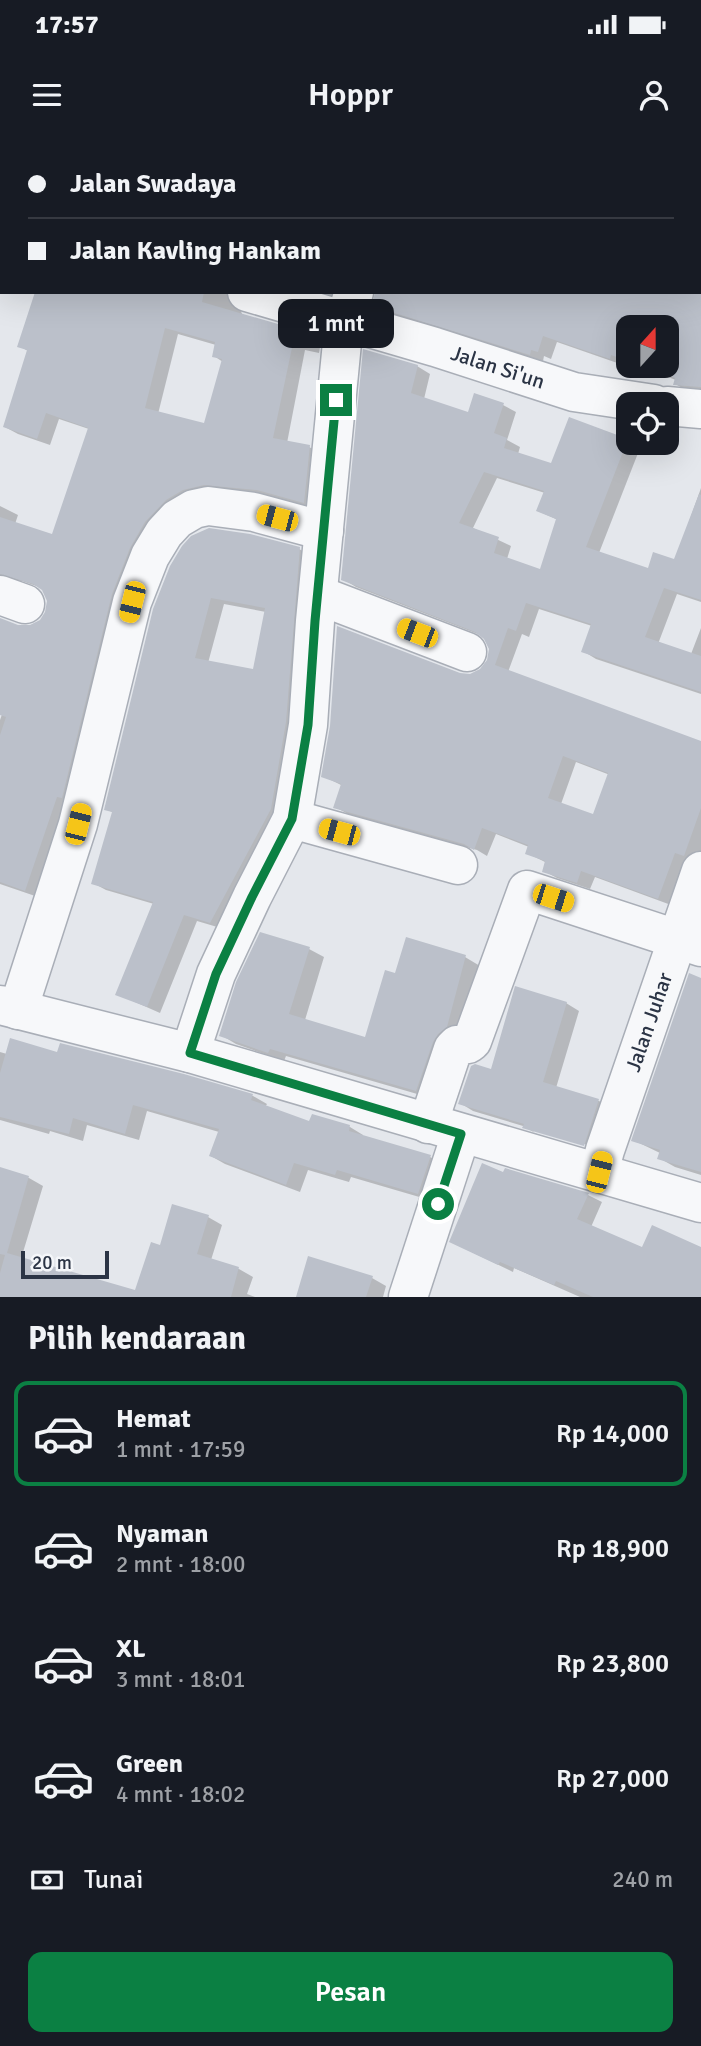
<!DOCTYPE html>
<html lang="id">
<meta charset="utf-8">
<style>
body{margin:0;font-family:Signika,sans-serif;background:#20242c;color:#f1f3f6;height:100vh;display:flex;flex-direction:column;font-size:26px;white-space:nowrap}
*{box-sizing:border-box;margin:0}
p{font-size:23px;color:#9ea1a6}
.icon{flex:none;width:38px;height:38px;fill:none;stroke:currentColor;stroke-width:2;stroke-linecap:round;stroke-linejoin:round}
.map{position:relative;height:1157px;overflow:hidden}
.sheet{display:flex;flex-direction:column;background:#171b24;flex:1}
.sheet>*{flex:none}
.guide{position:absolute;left:0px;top:0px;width:702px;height:154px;box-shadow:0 7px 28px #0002;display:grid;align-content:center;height:154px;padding:0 28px;background:#171b24}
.needle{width:46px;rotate:21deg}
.fabs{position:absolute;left:616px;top:175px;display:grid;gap:14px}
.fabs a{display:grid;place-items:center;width:63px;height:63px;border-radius:14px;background:#171b24;box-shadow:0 7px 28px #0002;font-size:35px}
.scale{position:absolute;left:21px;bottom:18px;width:88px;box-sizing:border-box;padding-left:7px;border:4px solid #2b3445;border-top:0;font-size:19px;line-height:24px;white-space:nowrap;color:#2b3445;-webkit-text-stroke:5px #f4f6f9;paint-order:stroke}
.end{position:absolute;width:32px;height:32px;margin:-16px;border:9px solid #0b8043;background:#fff;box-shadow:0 0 0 4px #fff}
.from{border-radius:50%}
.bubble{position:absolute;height:49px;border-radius:14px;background:#171b24;box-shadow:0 7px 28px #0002;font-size:23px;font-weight:600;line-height:49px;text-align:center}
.car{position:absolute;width:21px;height:42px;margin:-21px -10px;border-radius:9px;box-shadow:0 0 5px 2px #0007;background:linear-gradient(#f5c518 24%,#345 0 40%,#f5c518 0 76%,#345 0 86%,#f5c518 0)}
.guide b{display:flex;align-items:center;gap:24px;height:66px;font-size:26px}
.guide b+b{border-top:2px solid #363941}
.guide i{width:18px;height:18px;background:#f1f3f6}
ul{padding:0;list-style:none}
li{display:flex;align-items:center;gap:21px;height:105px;margin:0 14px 10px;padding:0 14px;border:4px solid transparent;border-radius:14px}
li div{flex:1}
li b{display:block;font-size:26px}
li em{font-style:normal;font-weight:600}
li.current{border-color:#0b8043}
li>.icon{width:63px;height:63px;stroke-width:1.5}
h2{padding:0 28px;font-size:32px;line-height:84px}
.pay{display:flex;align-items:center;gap:18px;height:77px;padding:0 28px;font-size:26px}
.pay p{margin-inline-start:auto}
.action{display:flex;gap:14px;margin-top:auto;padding:14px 28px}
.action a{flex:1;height:80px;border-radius:14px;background:#0b8043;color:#fff;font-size:28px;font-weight:600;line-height:80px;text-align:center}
.status{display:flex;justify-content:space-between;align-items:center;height:49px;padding:0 35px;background:#171b24;direction:ltr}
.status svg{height:19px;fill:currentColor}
header{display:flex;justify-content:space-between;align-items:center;height:91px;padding:0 28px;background:#171b24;font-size:32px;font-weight:600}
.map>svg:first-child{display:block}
.shadow{fill:#0003;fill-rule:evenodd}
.building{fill:#bbc0ca;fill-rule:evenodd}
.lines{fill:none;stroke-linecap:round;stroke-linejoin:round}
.minor-casing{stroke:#a9aeb7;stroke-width:41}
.minor{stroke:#f7f8fa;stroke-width:38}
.route{stroke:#0b8043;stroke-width:9}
.labels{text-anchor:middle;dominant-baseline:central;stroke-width:5;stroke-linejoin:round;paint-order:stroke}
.street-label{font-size:21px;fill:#2b3445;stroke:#f4f6f9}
</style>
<div class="status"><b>17:57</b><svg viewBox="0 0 49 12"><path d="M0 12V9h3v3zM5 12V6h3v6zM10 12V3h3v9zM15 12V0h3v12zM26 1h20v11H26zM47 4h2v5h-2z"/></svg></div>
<header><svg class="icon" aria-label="menu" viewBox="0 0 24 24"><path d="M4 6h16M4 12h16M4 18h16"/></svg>Hoppr<svg class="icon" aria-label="person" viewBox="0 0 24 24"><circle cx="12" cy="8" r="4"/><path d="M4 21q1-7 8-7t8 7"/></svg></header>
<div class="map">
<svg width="701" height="1157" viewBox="0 0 701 1157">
<rect width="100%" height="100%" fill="#e4e7ec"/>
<path class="shadow" d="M0,0H42L2,2L0,69Z
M129,0H261L266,2H134Z
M279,0H366L365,2Z
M431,0H701V252L688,251L675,244L676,240L637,226H667V187H628V223L624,221L623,225L557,202L551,219L544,216L543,221L387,173L374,165L700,152V2H431Z
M37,152H240L239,167L243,176L308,194L321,202L319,213L305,210L287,303L309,307L323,314L317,369L274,357L225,351L174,371L38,757L0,744V580L21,520L0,513V480L17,486L28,487L40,482L47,473L48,461L42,448L22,441L11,440L0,445V366L18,375L15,384L53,396L89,289L59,279L50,305L18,294L5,287L28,211L19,206ZM178,194L216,205L214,216L223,222L205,285L158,274Z
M318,152H346L344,160Z
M417,226L430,234L424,259L469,274L503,265L516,272L507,300L520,307L518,314L552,325L570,279L627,301L640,308L599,413L649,430L675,421L701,348V462L677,454L658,504L691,514L701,488V554L596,519L583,511L592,486L539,469L529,497L522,494L508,532L701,603V711L697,722L671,765L595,737L590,749L557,738L544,731L547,723L527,713L529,707L496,694L487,716L477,710L348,674L335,667L343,646L323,636L459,534L470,535L481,531L489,521L490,509L483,496L356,447L343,439ZM497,338L545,353L538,371L558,380L541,431L507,419L511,406L473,388ZM576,622L610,635L594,677L561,664Z
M299,409L312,416L284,677L224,789L197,781L160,873L117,854L154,764L106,750L93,743L114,673L106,669L155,469ZM224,464L266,472L255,531L208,523Z
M309,809L324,817L305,880L366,899L396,835L465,817L480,826L431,958L286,916L284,921L236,904L221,895Z
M701,839V1035L675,1027L659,1018L660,1013L633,1000Z
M566,863L579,871L556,948L599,961L611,968L597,1012L537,994L523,986L473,971L460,963L492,931ZM531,989L592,1006L591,1010L536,994Z
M0,912L7,914H58L184,936L253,956L267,964L265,967L311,984L350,987L363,995V997L430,1017L444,1025L433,1061L351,1037L349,1042L308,1030L300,1052L225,1024L211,1016L219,992L147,971L139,1000L87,985L83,1001L50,991L49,994L0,980Z
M0,1029L29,1038L43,1046L21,1119L136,1152L161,1107L208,1077L222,1085L211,1120L239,1129L253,1137L247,1154L255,1157H0Z
M504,1035L588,1055L602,1062L591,1087L643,1110L701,1113V1157H580L514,1128L513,1132L451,1102Z
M372,1138L386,1146L383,1157H298Z"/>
<path class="building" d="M35,152H204L202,162L309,193L306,206L293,203L273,298L310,305L304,363L257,350L204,345L183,350L166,360L145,382L130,408L112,454L62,658L57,657L25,751L0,742V595L6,577L0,575V478L18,485H30L40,480L45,472L47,461L42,450L33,444L0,434V377L52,394L88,288L46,273L37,299L3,287L27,210L17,207ZM165,188L215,202L212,217L222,219L204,283L145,268Z
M375,152H701V247L673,245L675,238L641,226H667V187H628V221L611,215L610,219L543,196L538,212L531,210L530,215L372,166Z
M363,209L418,225L411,253L468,272L474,253L504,263L494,293L507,298L504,308L551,323L569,277L628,299L586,407L648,428L653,412L674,419L699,354L701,355V460L664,448L645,497L701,516V552L581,512L591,484L526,463L516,491L508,488L495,525L701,601V668L684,716L675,713L658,759L581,731L577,743L542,732L545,721L525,714L528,705L482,688L474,710L464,704L333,668L341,644L321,637L330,586L337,486L460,533L470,534L480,529L487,520L489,509L484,499L475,492L341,440ZM484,332L544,351L536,371L556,379L540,429L494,413L499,397L459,383ZM563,616L608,633L593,674L548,658Z
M209,388L250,394L300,407L286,582L271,669L210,783L184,775L147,867L115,855L153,762L91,744L112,672L104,670L153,469L170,426L182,406L191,396ZM211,458L265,468L253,529L195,518Z
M260,792L310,807L289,874L365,897L385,830L395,833L406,797L466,815L447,887L438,894L433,902L416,951L270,909L268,913L219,896L236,842Z
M689,833L701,838V1032L657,1019L660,1010L631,1001Z
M515,846L567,862L543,942L599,959L584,1006L522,988L524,984L458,964L471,926L475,924L491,929Z
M10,898L57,912L60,903L184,934L253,954L251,960L309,981L312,974L350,985L349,991L431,1015L418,1054L337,1030L335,1035L294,1023L286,1045L209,1016L219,989L133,965L125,994L73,978L69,994L0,977V933Z
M482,1023L503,1032L505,1028L589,1053L577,1079L642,1107L652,1085L701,1107V1157H593L556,1141L554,1145L500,1122L498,1125L449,1102Z
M0,1027L29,1036L7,1113L135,1150L151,1102L160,1105L172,1064L209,1075L197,1114L239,1127L231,1157H0V1133L5,1115L0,1114Z
M308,1116L373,1136L366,1157H296Z"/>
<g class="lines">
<g class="minor-casing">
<g id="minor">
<path d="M407,2L408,0"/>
<path d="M0,80L2,78"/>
<path id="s1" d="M247,152L435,207L574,252L654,264"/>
<path d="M667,266L701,269"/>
<path d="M0,455L25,464"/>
<path d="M318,455L467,512"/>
<path d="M292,679L458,725"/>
<path d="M0,865L190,913L701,1063"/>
<path d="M18,870L78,684L132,462L150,416L164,393L177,379L194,369L208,366L254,372L324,391"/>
<path d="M190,913L216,834L252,757L292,679L308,585L315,481L344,182L354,152"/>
<path d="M428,984L453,909L457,905L468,904L472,901L527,750L701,807"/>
<path id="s2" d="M599,1033L605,1010L701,731"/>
<path d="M408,1157L461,994"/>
</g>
</g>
<use href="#minor" class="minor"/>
</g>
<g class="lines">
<path class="route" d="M336,260L315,481L308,585L292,679L252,757L216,834L190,913L461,994L438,1064"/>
</g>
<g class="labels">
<g class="street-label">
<text stroke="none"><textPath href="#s1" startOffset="262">Jalan Si'un</textPath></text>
<text stroke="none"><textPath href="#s2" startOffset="159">Jalan Juhar</textPath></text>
</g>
</g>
</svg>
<div class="fabs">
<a><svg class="needle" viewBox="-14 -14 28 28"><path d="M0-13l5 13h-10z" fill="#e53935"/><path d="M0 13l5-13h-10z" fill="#9ea1a6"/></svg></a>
<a><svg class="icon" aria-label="locate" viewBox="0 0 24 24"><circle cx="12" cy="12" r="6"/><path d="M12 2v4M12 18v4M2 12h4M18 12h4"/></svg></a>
</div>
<div class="scale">20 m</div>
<i class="end from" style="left:438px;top:1064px"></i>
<i class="end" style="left:336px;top:260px"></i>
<div class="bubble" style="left:278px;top:159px;width:116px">1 mnt</div>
<i class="car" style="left:277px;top:378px;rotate:285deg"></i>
<i class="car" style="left:132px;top:462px;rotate:194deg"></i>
<i class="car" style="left:417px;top:493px;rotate:291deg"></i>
<i class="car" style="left:78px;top:684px;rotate:14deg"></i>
<i class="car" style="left:339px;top:692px;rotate:285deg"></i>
<i class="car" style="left:553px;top:758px;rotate:108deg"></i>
<i class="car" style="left:599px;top:1032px;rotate:14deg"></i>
<div class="guide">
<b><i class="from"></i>Jalan Swadaya</b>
<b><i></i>Jalan Kavling Hankam</b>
</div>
</div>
<section class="sheet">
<h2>Pilih kendaraan</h2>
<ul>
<li class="current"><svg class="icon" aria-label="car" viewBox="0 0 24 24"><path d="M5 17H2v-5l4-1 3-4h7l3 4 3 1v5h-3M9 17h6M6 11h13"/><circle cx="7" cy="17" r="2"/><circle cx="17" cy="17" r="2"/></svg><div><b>Hemat</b><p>1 mnt · 17:59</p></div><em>Rp 14,000</em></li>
<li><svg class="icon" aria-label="car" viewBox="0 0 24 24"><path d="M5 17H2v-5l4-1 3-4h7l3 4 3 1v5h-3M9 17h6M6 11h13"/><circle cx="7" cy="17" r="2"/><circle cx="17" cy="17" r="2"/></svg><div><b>Nyaman</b><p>2 mnt · 18:00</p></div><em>Rp 18,900</em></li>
<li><svg class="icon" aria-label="car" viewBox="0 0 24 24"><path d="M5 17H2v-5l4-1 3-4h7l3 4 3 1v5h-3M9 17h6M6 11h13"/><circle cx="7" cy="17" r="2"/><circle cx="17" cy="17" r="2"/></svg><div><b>XL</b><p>3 mnt · 18:01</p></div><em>Rp 23,800</em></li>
<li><svg class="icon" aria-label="car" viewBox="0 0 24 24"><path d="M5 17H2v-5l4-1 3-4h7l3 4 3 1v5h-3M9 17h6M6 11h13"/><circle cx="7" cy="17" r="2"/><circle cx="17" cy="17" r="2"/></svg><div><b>Green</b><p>4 mnt · 18:02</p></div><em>Rp 27,000</em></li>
</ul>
<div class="pay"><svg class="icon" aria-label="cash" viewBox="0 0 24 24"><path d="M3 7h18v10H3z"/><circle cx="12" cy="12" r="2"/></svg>Tunai<p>240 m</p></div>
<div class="action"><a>Pesan</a></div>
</section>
